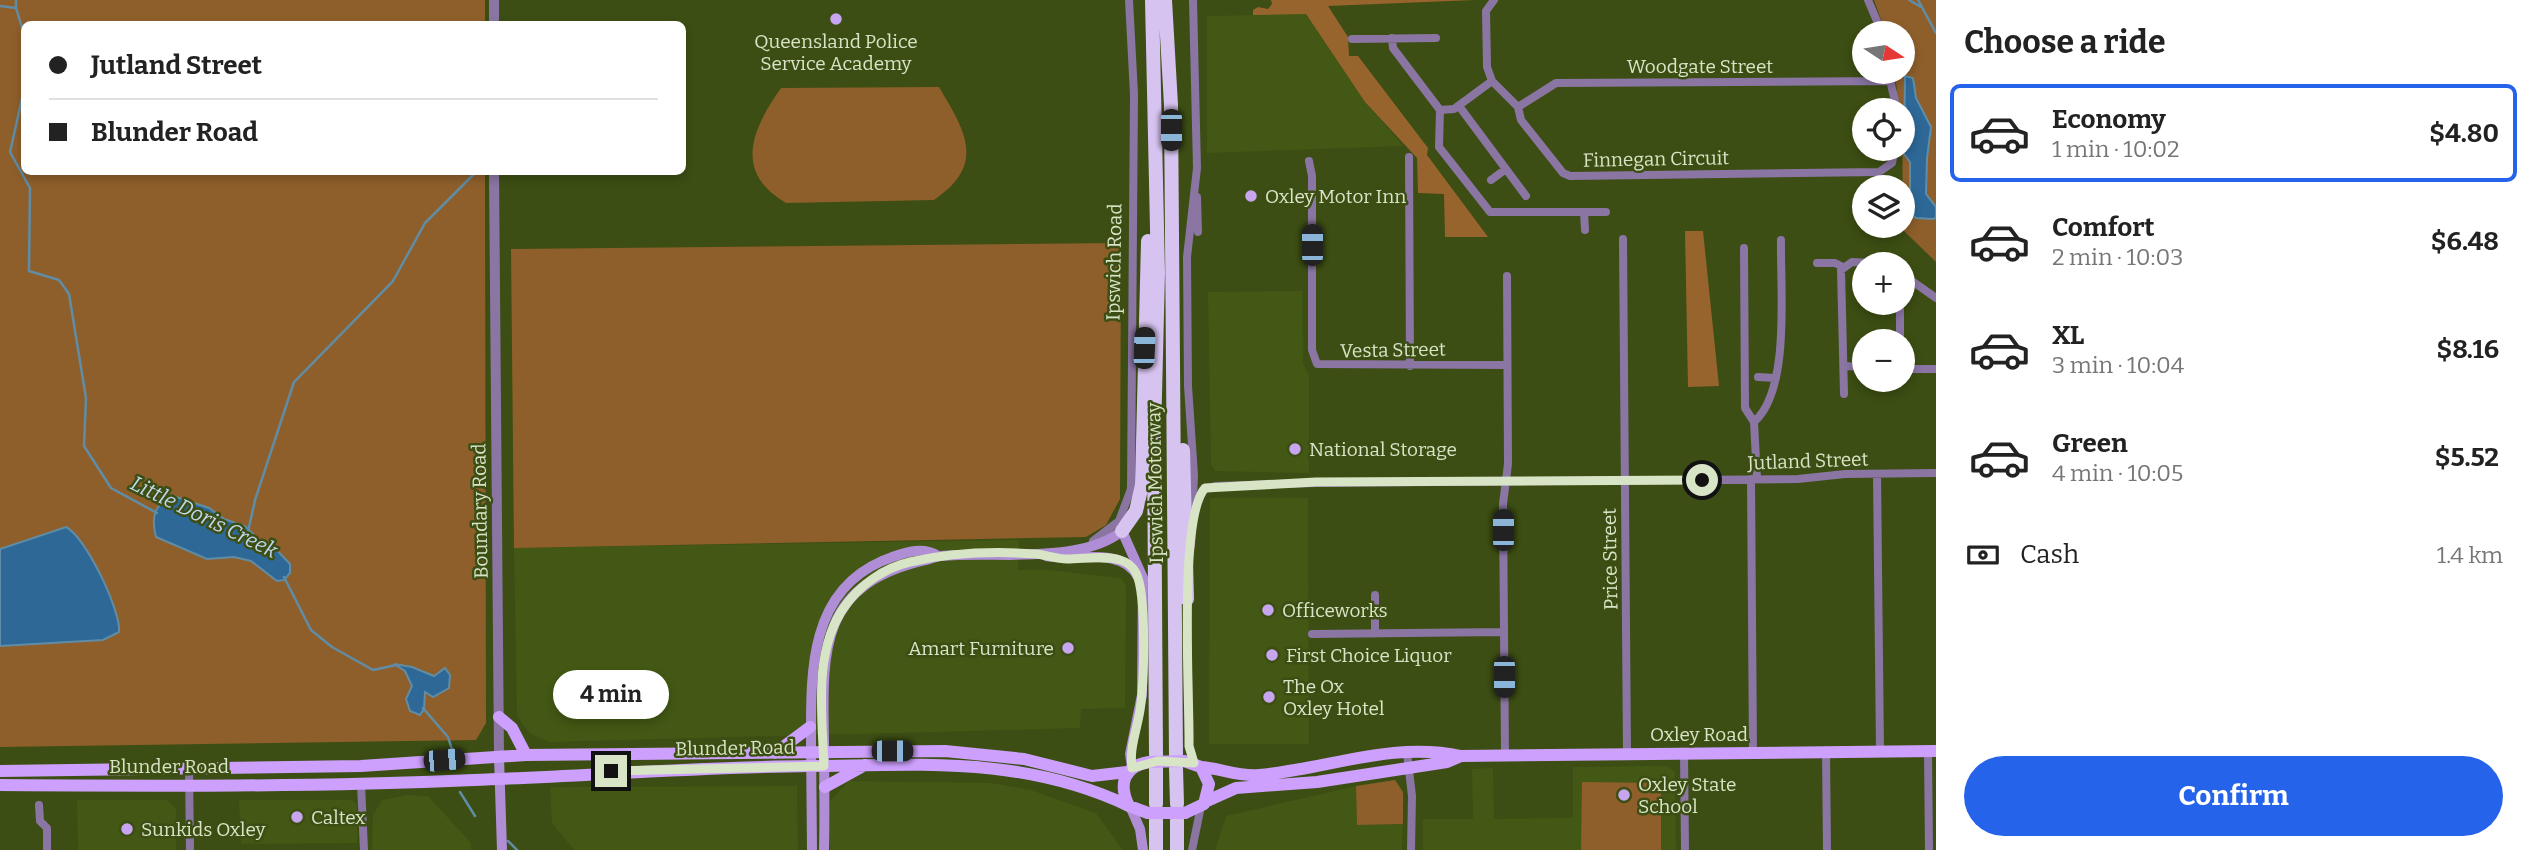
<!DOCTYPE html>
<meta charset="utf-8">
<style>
body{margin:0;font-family:Bitter,serif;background:#f2f2f2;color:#222;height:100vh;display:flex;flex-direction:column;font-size:26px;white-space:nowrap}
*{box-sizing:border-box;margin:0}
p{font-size:23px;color:#767676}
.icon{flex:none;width:38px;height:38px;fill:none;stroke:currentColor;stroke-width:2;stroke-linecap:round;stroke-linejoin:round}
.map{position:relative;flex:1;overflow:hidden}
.sheet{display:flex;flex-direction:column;background:#fff;width:595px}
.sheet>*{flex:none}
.banner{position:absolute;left:21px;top:21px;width:665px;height:154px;border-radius:10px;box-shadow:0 4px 10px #0003;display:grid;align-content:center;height:154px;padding:0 28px;background:#fff}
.needle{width:46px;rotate:102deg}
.fabs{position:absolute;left:1852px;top:21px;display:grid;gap:14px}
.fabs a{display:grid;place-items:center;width:63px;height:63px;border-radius:50%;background:#fff;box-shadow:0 4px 10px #0003;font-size:35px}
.end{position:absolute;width:32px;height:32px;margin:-16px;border:9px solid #d8e4c6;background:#111;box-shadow:0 0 0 4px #111}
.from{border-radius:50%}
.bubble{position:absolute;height:49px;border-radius:24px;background:#fff;box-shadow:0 4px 10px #0003;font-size:23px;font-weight:700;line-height:49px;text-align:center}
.car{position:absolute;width:21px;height:42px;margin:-21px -10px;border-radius:9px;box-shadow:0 0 5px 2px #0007;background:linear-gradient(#222 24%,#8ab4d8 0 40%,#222 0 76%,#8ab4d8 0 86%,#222 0)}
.banner b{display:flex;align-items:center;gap:24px;height:66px;font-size:26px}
.banner b+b{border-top:2px solid #e0e0e0}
.banner i{width:18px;height:18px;background:#222}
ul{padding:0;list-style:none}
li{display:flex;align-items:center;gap:21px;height:98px;margin:0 14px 10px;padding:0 14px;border:4px solid transparent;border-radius:10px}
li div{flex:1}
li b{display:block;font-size:26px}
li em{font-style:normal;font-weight:700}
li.active{border-color:#2563eb}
li>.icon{width:63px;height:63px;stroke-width:1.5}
h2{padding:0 28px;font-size:32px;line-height:84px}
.pay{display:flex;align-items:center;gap:18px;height:77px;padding:0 28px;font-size:26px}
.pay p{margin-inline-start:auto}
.button{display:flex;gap:14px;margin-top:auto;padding:14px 28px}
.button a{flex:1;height:80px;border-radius:42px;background:#2563eb;color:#fff;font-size:28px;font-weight:700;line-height:80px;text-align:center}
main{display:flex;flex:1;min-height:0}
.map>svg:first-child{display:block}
.built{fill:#435814}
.green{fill:#8e5f2b}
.forest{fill:#97642d}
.water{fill:#2d6897;stroke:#608da5;stroke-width:2}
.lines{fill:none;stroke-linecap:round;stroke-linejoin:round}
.stream{stroke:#608da5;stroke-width:2.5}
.minor{stroke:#8a75a3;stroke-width:8}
.tertiary{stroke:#8a75a3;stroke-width:10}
.secondary{stroke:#b08ed6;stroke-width:10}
.primary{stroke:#cda0fd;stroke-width:12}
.motorway{stroke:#d7c3f0;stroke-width:14}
.primary-bridge{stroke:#cda0fd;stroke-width:12}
.route{stroke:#d8e4c6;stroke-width:9}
.poi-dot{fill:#c8a6ef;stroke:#3c4e13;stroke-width:2.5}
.labels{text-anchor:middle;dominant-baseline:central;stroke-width:5;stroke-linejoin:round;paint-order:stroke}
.poi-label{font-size:19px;fill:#d8e4c6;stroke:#3c4e13;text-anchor:start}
.street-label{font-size:19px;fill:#d8e4c6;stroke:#3c4e13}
.water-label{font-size:21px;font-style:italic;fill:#c0d7ec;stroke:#3c4e13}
</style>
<main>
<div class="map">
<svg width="1936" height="850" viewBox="0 0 1936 850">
<rect width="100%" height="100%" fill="#3c4e13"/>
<path class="built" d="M1306,14L1365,102L1403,146L1207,153V16Z
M1302,291L1303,363L1309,375V473L1215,471L1211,464L1208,292Z
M1210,498H1308L1309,744H1209Z
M1019,540L1018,570H1048L1121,578L1126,586L1125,708L1081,709L1080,728L549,742L529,733L517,716L514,548Z
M1667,766L1675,772L1676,850H1423V819H1473L1472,769L1493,768L1494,819L1573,818V767Z
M849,781L991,783L1031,790L1096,813L1123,850H830V801Z
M797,786L798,850H574L552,823L550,787Z
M1356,786L1357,825L1403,824L1402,850H1215L1226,816Z
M406,795L428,796L471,843V850H372L373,815L382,800Z
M77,800H167L176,808V850H78Z
M239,800H352L357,805V843L241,844Z"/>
<path class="green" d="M0,0H485V24H24V172H485L486,723L476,740L0,747Z
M1874,0H1936V262L1903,230L1902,110H1899L1895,72H1902V33H1886Z
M939,87C965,131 987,164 934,200L786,203C733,172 752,129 781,88Z
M1121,243L1120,499L1106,525L1086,537L514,548L511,249Z
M1395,780L1403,792V824L1357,825L1356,786Z
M1582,782L1661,783V850H1581Z"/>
<path class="forest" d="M1271,0H1475L1328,6L1348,37L1349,56H1358L1428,148L1427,155L1488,237H1445L1444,194L1418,193L1417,158L1365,102L1306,14L1253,15V10L1258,7L1268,9L1272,4Z
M1685,231H1703L1719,386L1688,387Z"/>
<path class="water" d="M1905,76L1913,78L1916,98L1931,127L1927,158L1926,194L1936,207V218L1933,219L1916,218L1910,213V162L1904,154Z
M170,495L209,508L224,519L245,526L262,543L271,544L290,564V573L284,580L277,581L251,561L234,557L207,559L156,537C151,518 154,507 170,495Z
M66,527C85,536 121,610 119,632L103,640L0,646V549Z
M394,664L412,667L434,676L445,668L450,675L449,688L433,697L425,692L424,709L420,715L410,711L406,699L412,686L405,671Z"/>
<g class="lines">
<path class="stream" d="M16,0V8L24,34
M1909,0L1921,7
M1918,0L1936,33
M0,6L16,8
M24,90L10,152L30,188L29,271L59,280L69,294L86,398L84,446L111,488L157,513
M248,532L255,500L294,382L393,281L425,223L476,172
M284,577L311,630L332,647L373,670L396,665
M423,708L448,737L453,753
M460,792L475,816
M508,841L517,850"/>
<path class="minor" d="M1494,0L1486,11L1487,67L1492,81L1518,107L1521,120L1563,173L1570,176L1879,172L1892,163L1895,149
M1868,0L1882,33
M1392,38L1393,48L1440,110L1454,109L1492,81
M1352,39L1436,38
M1891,72C1888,84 1896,96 1896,110
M1459,106L1526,196
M1518,107L1556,83L1889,81
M1440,110L1439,147L1490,212H1606
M1409,157L1410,366
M1309,161L1312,176V350L1317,364L1507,365
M1491,180L1506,169
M1197,197L1198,232
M1584,212L1585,230
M1623,239L1627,754
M1744,248L1745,408L1754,422L1757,479
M1817,263H1835L1843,267
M1902,274L1936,298
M1900,303V341
M1845,366L1864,367
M1902,369H1936
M1758,377L1775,378
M1844,394L1841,270L1852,262L1890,264
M1754,422C1791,390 1780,287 1781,240
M1877,474L1880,751
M1751,479L1753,753
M1196,504L1203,490L1215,486L1316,483L1798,479L1845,474L1936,473
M1093,541L1119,521L1131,489L1134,94L1129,0
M1191,545L1194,475L1188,386L1187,257L1197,168L1193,0
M1187,597L1189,746L1194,763
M1312,634L1504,632
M1375,634V595
M1928,751L1929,850
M1826,752L1827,850
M1407,753L1412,796L1411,850
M1684,753L1685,850
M1505,755L1503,504L1508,464L1507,276
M189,768L190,850
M361,784L364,850
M39,805L40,821L47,828V850
M1192,850L1201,806"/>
<path class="tertiary" d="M494,0V24
M494,172L499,757"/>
<path class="secondary" d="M1046,556C1074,561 1122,546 1138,577
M499,757L502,850
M1130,806L1140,829L1143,850
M812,850C812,814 811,779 811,743C811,675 808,593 882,561C900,554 921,545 938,556
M824,850C825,813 824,776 824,739C822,646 821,584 926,560C932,559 936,556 941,556C964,554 987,555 1010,555C1046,554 1093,554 1122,531L1143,578L1142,695L1130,754L1132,767"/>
<path class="primary" d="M499,717L512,728L526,755
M775,753L810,727
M1184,761L1201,767L1209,784L1204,804L1185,813
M1201,767C1220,768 1238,777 1259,775C1327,769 1392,741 1461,756L1936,751
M0,771L361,766L526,755L945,751L1024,759L1092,776L1127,772
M0,785C158,786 316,787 474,780C586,776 698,767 810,766C923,765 1024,756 1129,806
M825,787L865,765
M1207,801L1236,788L1317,782L1447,762L1461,756
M1148,813L1129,806C1118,784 1124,766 1149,762"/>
<path class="motorway" d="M1152,0L1158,273L1154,435L1156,755
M1165,0L1171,105L1176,755
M1183,450L1187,599
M1122,531L1136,511L1142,485L1148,241
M1176,768L1177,804
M1156,804V768
M1156,820V850
M1177,820V850"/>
<path class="primary-bridge" d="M1149,762L1184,761
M1148,813H1185"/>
</g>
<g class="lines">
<path class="route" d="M611,771L824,766C822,714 813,650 845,606C860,585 884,568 910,562C949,553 995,551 1036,554C1046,555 1057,559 1067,559C1084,559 1104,555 1120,560C1127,562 1133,567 1136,573C1147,594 1144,685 1140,710C1137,730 1129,748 1132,768L1158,761L1194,763L1189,746C1190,699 1178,518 1205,488L1316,482L1702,480"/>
</g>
<g class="poi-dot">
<circle cx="836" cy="19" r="7"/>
<circle cx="1251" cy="196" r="7"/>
<circle cx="1295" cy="449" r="7"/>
<circle cx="1268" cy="610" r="7"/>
<circle cx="1068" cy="648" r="7"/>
<circle cx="1272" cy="655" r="7"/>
<circle cx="1269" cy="697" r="7"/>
<circle cx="1624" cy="795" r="7"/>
<circle cx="297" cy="817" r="7"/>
<circle cx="127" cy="829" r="7"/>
</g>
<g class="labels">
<g class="poi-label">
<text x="836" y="41" text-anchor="middle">Queensland Police<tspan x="836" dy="22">Service Academy</tspan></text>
<text x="1265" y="196">Oxley Motor Inn</text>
<text x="1309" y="449">National Storage</text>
<text x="1282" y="610">Officeworks</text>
<text x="1054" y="648" text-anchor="end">Amart Furniture</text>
<text x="1286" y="655">First Choice Liquor</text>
<text x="1283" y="686">The Ox<tspan x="1283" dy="22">Oxley Hotel</tspan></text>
<text x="1638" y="784">Oxley State<tspan x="1638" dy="22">School</tspan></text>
<text x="311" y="817">Caltex</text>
<text x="141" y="829">Sunkids Oxley</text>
</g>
<g class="street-label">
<text x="1700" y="66">Woodgate Street</text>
<text transform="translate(1656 159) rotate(-1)">Finnegan Circuit</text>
<text transform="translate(1114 262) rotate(-89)">Ipswich Road</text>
<text transform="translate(1393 350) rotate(-1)">Vesta Street</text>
<text transform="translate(1808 461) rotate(-2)">Jutland Street</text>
<text transform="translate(1155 483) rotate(-91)">Ipswich Motorway</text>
<text transform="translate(480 511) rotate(-91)">Boundary Road</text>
<text transform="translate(1610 559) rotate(-91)">Price Street</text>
<text x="1699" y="734">Oxley Road</text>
<text transform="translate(735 748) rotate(-1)">Blunder Road</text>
<text x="169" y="766">Blunder Road</text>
</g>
<g class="water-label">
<text transform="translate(204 517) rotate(26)">Little Doris Creek</text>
</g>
</g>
</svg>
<div class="fabs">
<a><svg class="needle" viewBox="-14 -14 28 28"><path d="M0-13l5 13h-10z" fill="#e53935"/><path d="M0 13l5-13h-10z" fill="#767676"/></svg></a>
<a><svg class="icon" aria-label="locate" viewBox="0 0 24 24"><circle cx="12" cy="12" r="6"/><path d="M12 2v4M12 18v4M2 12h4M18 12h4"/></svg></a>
<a><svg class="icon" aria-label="layers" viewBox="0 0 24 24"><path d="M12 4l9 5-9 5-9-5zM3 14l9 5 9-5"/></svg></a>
<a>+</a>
<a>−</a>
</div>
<i class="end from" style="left:1702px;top:480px"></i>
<i class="end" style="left:611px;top:771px"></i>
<div class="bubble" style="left:553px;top:670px;width:116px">4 min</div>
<i class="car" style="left:1171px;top:130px;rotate:180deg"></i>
<i class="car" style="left:1312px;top:245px;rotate:0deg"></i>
<i class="car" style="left:1144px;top:348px;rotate:2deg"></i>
<i class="car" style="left:1503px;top:530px;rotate:0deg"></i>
<i class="car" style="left:1504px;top:677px;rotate:180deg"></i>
<i class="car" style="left:892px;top:751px;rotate:90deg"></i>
<i class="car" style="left:444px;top:760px;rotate:85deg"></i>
<div class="banner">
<b><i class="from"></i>Jutland Street</b>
<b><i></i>Blunder Road</b>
</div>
</div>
<section class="sheet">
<h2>Choose a ride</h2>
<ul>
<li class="active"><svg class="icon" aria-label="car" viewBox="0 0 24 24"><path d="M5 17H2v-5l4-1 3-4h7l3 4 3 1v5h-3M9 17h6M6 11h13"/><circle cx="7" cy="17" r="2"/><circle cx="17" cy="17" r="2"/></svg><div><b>Economy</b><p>1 min · 10:02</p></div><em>$4.80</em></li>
<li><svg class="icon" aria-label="car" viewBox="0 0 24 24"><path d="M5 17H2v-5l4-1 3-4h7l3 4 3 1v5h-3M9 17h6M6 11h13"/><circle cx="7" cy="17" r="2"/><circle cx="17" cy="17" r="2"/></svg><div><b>Comfort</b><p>2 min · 10:03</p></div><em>$6.48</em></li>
<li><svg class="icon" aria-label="car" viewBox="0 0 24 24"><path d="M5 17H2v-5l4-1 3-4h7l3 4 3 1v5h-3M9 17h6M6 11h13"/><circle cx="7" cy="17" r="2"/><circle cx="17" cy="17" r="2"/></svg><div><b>XL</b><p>3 min · 10:04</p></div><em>$8.16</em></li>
<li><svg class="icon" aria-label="car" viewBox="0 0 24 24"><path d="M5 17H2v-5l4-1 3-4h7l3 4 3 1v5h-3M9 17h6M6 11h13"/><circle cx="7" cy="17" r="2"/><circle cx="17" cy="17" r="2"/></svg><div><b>Green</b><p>4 min · 10:05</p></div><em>$5.52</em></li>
</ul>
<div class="pay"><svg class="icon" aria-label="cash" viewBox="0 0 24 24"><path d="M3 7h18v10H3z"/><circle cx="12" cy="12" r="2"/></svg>Cash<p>1.4 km</p></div>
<div class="button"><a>Confirm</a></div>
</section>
</main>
